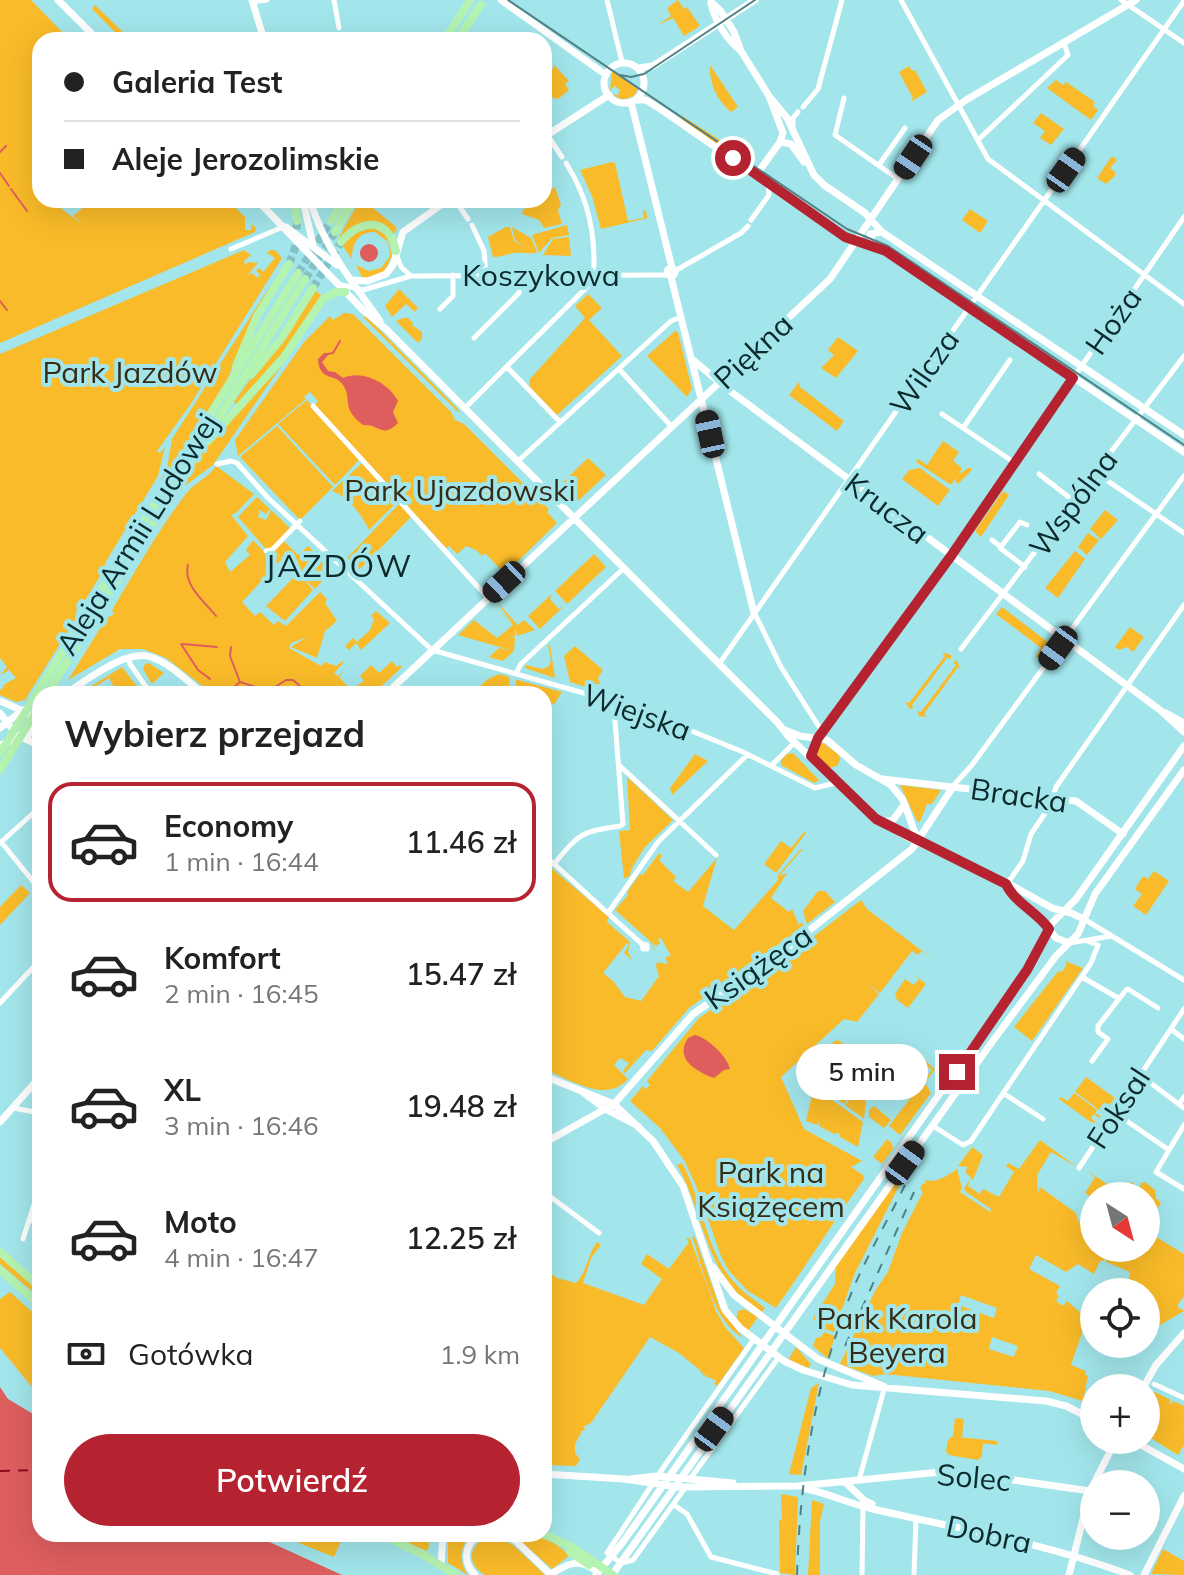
<!DOCTYPE html>
<html lang="pl">
<meta charset="utf-8">
<style>
body{margin:0;font-family:Mulish,sans-serif;background:#f6f6f6;color:#222;height:100vh;display:flex;flex-direction:column;font-size:30px;white-space:nowrap}
*{box-sizing:border-box;margin:0}
p{font-size:26px;color:#767676}
.icon{flex:none;width:44px;height:44px;fill:none;stroke:currentColor;stroke-width:2;stroke-linecap:round;stroke-linejoin:round}
.map{position:relative;flex:1;overflow:hidden}
.side{position:absolute;left:32px;top:686px;width:520px;height:856px;display:flex;flex-direction:column;background:#fff;border-radius:24px;box-shadow:0 8px 32px #0002}
.side>*{flex:none}
.guide{position:absolute;left:32px;top:32px;width:520px;height:176px;border-radius:24px;box-shadow:0 8px 32px #0002;display:grid;align-content:center;height:176px;padding:0 32px;background:#fff}
.needle{width:52px;rotate:144deg}
.tools{position:absolute;left:1080px;top:1182px;display:grid;gap:16px}
.tools a{display:grid;place-items:center;width:80px;height:80px;border-radius:50%;background:#fff;box-shadow:0 8px 32px #0002;font-size:40px}
.end{position:absolute;width:36px;height:36px;margin:-18px;border:10px solid #b52330;background:#fff;box-shadow:0 0 0 4px #fff}
.from{border-radius:50%}
.bubble{position:absolute;height:56px;border-radius:28px;background:#fff;box-shadow:0 8px 32px #0002;font-size:26px;font-weight:600;line-height:56px;text-align:center}
.car{position:absolute;width:24px;height:48px;margin:-24px -12px;border-radius:10px;box-shadow:0 0 6px 2px #0007;background:linear-gradient(#222 24%,#8ab4d8 0 40%,#222 0 76%,#8ab4d8 0 86%,#222 0)}
.guide b{display:flex;align-items:center;gap:28px;height:76px;font-size:30px}
.guide b+b{border-top:2px solid #e0e0e0}
.guide i{width:20px;height:20px;background:#222}
ul{padding:0;list-style:none}
li{display:flex;align-items:center;gap:24px;height:120px;margin:0 16px 12px;padding:0 16px;border:4px solid transparent;border-radius:24px}
li div{flex:1}
li b{display:block;font-size:30px}
li em{font-style:normal;font-weight:600}
li.selected{border-color:#b52330}
li>.icon{width:72px;height:72px;stroke-width:1.5}
h2{padding:0 32px;font-size:36px;line-height:96px}
.pay{display:flex;align-items:center;gap:20px;height:88px;padding:0 32px;font-size:30px}
.pay p{margin-inline-start:auto}
.action{display:flex;gap:16px;margin-top:auto;padding:16px 32px}
.action a{flex:1;height:92px;border-radius:48px;background:#b52330;color:#fff;font-size:32px;font-weight:600;line-height:92px;text-align:center}
.map>svg:first-child{display:block}
.green{fill:#f9bb29;fill-rule:evenodd}
.water{fill:#de5e5e}
.lines{fill:none;stroke-linecap:round;stroke-linejoin:round}
.stream{stroke:#de5e5e;stroke-width:2}
.ferry{stroke:#880d1d;stroke-width:2;stroke-dasharray:10 8;stroke-linecap:butt}
.primary-tunnel{stroke:#84c0c5;stroke-width:8;stroke-dasharray:8 4;stroke-linecap:butt}
.street{stroke:#fff;stroke-width:5}
.secondary{stroke:#fff;stroke-width:7}
.primary{stroke:#b5f3b0;stroke-width:8}
.tram{stroke:#528184;stroke-width:2}
.rail{stroke:#528184;stroke-width:2;stroke-dasharray:10 10;stroke-linecap:butt}
.route{stroke:#b52330;stroke-width:10}
.labels{text-anchor:middle;dominant-baseline:central;stroke-width:8;stroke-linejoin:round;paint-order:stroke}
.street-label{font-size:30px;fill:#0c292b;stroke:#a2e6eb}
.park-label{font-size:30px;fill:#362b15;stroke:#a2e6eb}
.neighbourhood-label{font-size:32px;letter-spacing:2px;fill:#0c292b;stroke:#a2e6eb}
</style>
<div class="map">
<svg width="1184" height="1575" viewBox="0 0 1184 1575">
<rect width="100%" height="100%" fill="#a2e6eb"/>
<path class="green" d="M0,0H31L70,40H40V200H50L83,225L73,216L92,200L100,203L103,200H227L245,217V230H251L252,224L256,228L255,232L0,343Z
M678,0L684,9L687,7L700,26L684,36L673,18L658,25L671,16L667,8Z
M95,5L129,38L117,40L113,36L115,32L92,9Z
M554,65L569,81L565,84L569,90L558,99L550,97L544,90Z
M710,65L738,107L731,112C717,101 709,83 710,65Z
M909,66L912,71L915,70L927,92L911,102L913,98L899,72Z
M612,71L638,89L634,96L623,100L613,95H618L620,90L615,86L610,90Z
M1056,80L1063,85L1066,82L1095,102L1093,106L1098,110L1091,120L1047,88Z
M1041,113L1064,129L1051,145L1040,138L1045,131L1033,123Z
M682,116L750,159L746,164L680,120Z
M1112,156L1117,160L1110,168L1115,172V176L1106,184L1097,178Z
M612,162L615,163L628,221L644,218L643,211L645,210L648,218L601,229L592,196L580,170Z
M555,187L561,205L558,210L562,224L544,228L539,220L522,214L523,210L537,200H544V194Z
M360,200H371L369,205L394,225L397,229L393,235L375,222L340,241L338,239Z
M970,209L988,221L980,233L962,220Z
M567,225L569,235L552,238L539,253L532,235Z
M506,227H510L514,241L525,247L515,240L512,227L531,238L537,252C532,255 525,252 516,253C509,253 503,257 493,257L488,237Z
M374,228L387,236L392,256L384,272L363,279L356,265L369,271L381,268L390,256L388,242L375,232C357,232 352,244 352,259L342,245L357,231Z
M569,237L571,256L543,255L553,239Z
M244,250L251,255L244,261L245,265L248,262L258,263L247,276L252,273L258,278L260,275L256,271L259,268L263,272L275,258L267,253L270,250H275L282,258L190,405L157,451L160,453L165,447L158,476L105,563V568L86,599L77,607L75,620L25,700L16,702L0,695V690L4,687L3,685L16,678L8,669V671L0,675L7,667L0,658V354Z
M272,283L254,315L228,378L164,482L161,480L168,463L172,439Z
M399,289L418,308L415,312L406,304L392,317L385,306Z
M315,290L323,297L291,344L236,405L234,402L248,382L276,350Z
M588,294L602,308L589,320L622,356L557,415L529,386L530,379L585,318L575,306Z
M344,313L353,314L451,412L455,420L464,424L549,509L547,512L557,523L505,574L485,553L482,556L476,550L466,546L457,554L449,546L446,548L315,405L318,401L310,392L304,397L306,399L238,456L235,440L304,342L330,316L333,320Z
M365,315L458,409L459,413L364,318Z
M403,318H408L413,323L412,325L422,332V338L418,343L396,321Z
M675,331L678,332L692,389L687,397L647,356Z
M838,337L858,351L836,378L821,368L834,355L828,350Z
M295,346L213,465L186,485L183,483L204,450Z
M799,382L800,387L844,421L837,431L789,395Z
M307,400L358,457L359,460L335,485L278,424Z
M277,426L333,487L300,520L240,457Z
M943,441L959,452L953,461L962,468L959,474L970,467L972,470L958,484L955,481L956,477L951,485L916,462L918,459L927,465Z
M588,458L606,475L579,500H574L560,485Z
M362,463L397,502L369,530C362,515 348,496 332,491Z
M216,466L254,494L236,513L231,515L248,536L225,562L230,572L250,555L246,550L253,540L270,558L275,553L282,559L274,550L283,540L298,555L308,546L332,570L315,589L301,576L313,590L285,621L266,606L298,573L287,562L285,564L280,561L265,573L267,575L242,602L255,616L260,612L274,625L278,621L286,626L320,592L327,599L325,603L337,621L325,631L317,658L291,647L307,637L291,643L289,648L321,666L325,662L336,666L343,661L344,662L334,673L338,676L344,671L339,677L355,694H295L287,686L273,694H213L166,658L143,649H120L68,680L106,619L114,614L112,610C135,572 157,532 185,495C194,483 208,478 216,466Z
M920,468L950,490L938,506L902,479L909,470Z
M1003,491L1009,495L981,537L975,531Z
M257,497L270,509L266,514L260,510L258,517L266,520L271,510L291,529L271,549H266L238,517Z
M399,504L411,517L358,571L345,560Z
M1105,510L1118,520L1101,539L1090,529Z
M1088,533L1099,540L1087,555L1078,547Z
M1075,551L1085,559L1058,598L1045,588Z
M594,554L606,567L567,604L555,591Z
M552,594L550,599L559,609L564,606L540,629L528,616Z
M495,600L518,625L524,620L535,630L517,636L515,626V636L507,638L515,637L514,651L503,661L489,657L499,648L510,650L458,635L474,620L497,638L513,625L492,603L513,624Z
M1002,607L1049,643L1039,659L1036,656L1041,648L996,614Z
M376,611L390,623L361,650L356,643L349,650L345,646L353,638L357,642L370,630L374,619L371,616Z
M1130,627L1144,637L1133,652L1127,647L1119,650L1115,647Z
M548,645H550L555,678L525,668L526,665L543,669L549,666L551,660Z
M575,646L603,670L598,678L600,684H594L592,689L570,682L564,656Z
M945,653L951,655V659L947,658L912,705L913,708L910,709L905,702L909,703L945,656L942,654Z
M956,660L961,669L958,667L924,714L927,717L919,716L917,711L921,712L956,665L953,662Z
M392,661L397,667L400,665L402,667L373,694H357L352,689L364,681L360,676L371,665L379,673Z
M149,663L164,673L152,684L143,669L145,664Z
M122,667L143,694H103L114,687L109,678L91,689L90,687Z
M499,674L509,677L510,694L472,693L488,679Z
M516,680H518L562,692L555,703L544,708V694H516Z
M822,742L839,755L840,760L837,766L829,768L817,755L816,748Z
M793,753L819,780L818,781L814,783L781,765V760L787,754Z
M695,754L708,761L672,795L670,788Z
M627,777L673,820L645,847L633,866L629,877L624,878L619,831L630,830Z
M900,785L941,790L932,804H927L920,822L917,821Z
M804,832L806,833L776,873L764,864L781,841L791,848Z
M801,849L802,850L779,876L787,873L771,898L789,912L792,909L799,925L802,922L804,926L689,1008L652,1051L646,1050L625,1073L623,1071L629,1063L620,1058L614,1065L628,1079C606,1104 571,1080 544,1069V878L549,872L546,869L549,866L609,917L607,922L630,942L628,952L632,960L624,953L629,945L627,943L603,973L613,981L625,997L641,1001L659,976L656,967L657,962L668,964L665,957L671,956L661,938L658,939L660,943L656,946L652,942L657,953L650,941L615,910L628,895L627,892L640,874L643,875L659,853L662,856L659,860L676,877L673,881L688,892L717,858L703,906L734,930L778,880V875Z
M1154,871L1169,881L1146,915L1133,906L1142,894L1135,889L1143,876L1148,879Z
M21,885L30,893L0,925V907Z
M818,891H825L835,902L807,924L803,911Z
M861,900L867,909L934,960L921,951L918,955L912,951L880,993L868,984L879,994L857,1022L844,1019L781,1077L804,1129L862,1161L851,1167L863,1175L864,1179C833,1222 806,1266 776,1308L748,1291L729,1271L721,1256L697,1188L684,1160L660,1128L630,1101L643,1086L646,1089L650,1085L647,1081L699,1018L778,964Z
M1065,961L1083,968L1032,1041L1014,1027L1056,974L1059,971L1062,972L1067,964Z
M910,971L926,984L908,1008L897,1000L895,994L905,979L914,985L919,979Z
M838,1040L848,1047L851,1057L841,1070L830,1049L833,1042Z
M864,1045L874,1052L853,1080L843,1072Z
M825,1048L832,1069L829,1071L837,1077L826,1092L828,1097L863,1122L858,1147L840,1137L839,1133L834,1134L819,1126V1122L817,1125L806,1121L812,1095L822,1093L826,1071L820,1050Z
M910,1049L935,1069L925,1083L931,1093L900,1135L889,1126L932,1070L908,1051Z
M1086,1077L1115,1098L1103,1113L1075,1092Z
M838,1079L854,1091L844,1104L829,1093Z
M856,1092L866,1101L864,1119L845,1105Z
M1074,1093L1097,1110L1095,1113L1101,1116L1099,1118L1094,1114L1091,1118L1100,1126L1099,1128L1059,1099L1061,1097L1068,1101Z
M874,1106L891,1120L884,1128L869,1117V1110Z
M887,1139L892,1143L893,1149L882,1164L873,1157Z
M1040,1140L1077,1167L1051,1152L1037,1175L1038,1193L1040,1187L1076,1213L1078,1221L1094,1222V1248H1111L1104,1261H1100L1094,1274L1078,1264L1066,1272L1036,1255L1029,1269L1060,1286L1056,1293L1059,1296L1056,1301L1063,1306L1067,1301L1090,1321L1082,1333L1071,1365L1086,1371L1085,1375L1088,1376L1083,1401L1049,1391L885,1374L873,1376L840,1364L875,1291L888,1272L902,1233L923,1192L920,1189L923,1183L926,1184L925,1180C937,1183 947,1176 957,1169L962,1188L960,1192L990,1212L991,1209L966,1192L964,1189L968,1182L970,1181L968,1186L980,1194L983,1189L999,1197L1014,1172L1006,1166L1008,1163L1019,1169ZM961,1295L997,1308L994,1318L958,1305ZM992,1337L1018,1346L1014,1357L989,1349Z
M972,1147L983,1155L973,1180L970,1178L973,1173L970,1177L965,1172L968,1167L958,1166Z
M682,1163C703,1200 705,1252 736,1284C744,1293 755,1300 765,1308L762,1312C705,1280 706,1217 677,1165Z
M1085,1169L1123,1195L1131,1182L1134,1183L1126,1196H1117L1114,1193L1112,1196H1094V1199L1085,1193L1095,1177Z
M896,1181L900,1184L854,1275L834,1332L819,1327L813,1318L835,1284L836,1265Z
M1145,1182L1155,1190L1156,1198L1161,1203L1146,1227V1196H1138L1141,1183Z
M1146,1231L1184,1254V1296L1177,1306L1184,1311L1146,1333V1292H1126L1130,1272L1106,1262L1113,1248H1146Z
M692,1236L695,1237L720,1308L743,1338C712,1321 703,1268 692,1236Z
M690,1238L716,1311L725,1327L744,1348L717,1386L714,1384L716,1381L709,1377L706,1378L707,1375L703,1376V1372L700,1374L701,1371L679,1353L650,1337L591,1423L583,1427L586,1429L582,1431L575,1444V1453L580,1459L576,1466L544,1465V1269L557,1278L576,1283C587,1271 587,1256 597,1242L601,1245L591,1258L583,1283L644,1305L662,1279L641,1264L647,1254L669,1269L689,1242L686,1239Z
M0,1257L40,1292V1298L0,1264Z
M10,1292L40,1319V1397L0,1348V1299Z
M744,1309L758,1317L748,1331L736,1320L738,1311Z
M824,1332L835,1336L828,1359L813,1346L816,1338L821,1337Z
M796,1347L811,1364L809,1368L788,1360Z
M819,1383L801,1475L789,1474L811,1388Z
M1150,1390L1171,1400L1169,1403L1171,1404L1173,1401L1184,1406V1445L1178,1455L1146,1435V1420L1151,1410L1146,1407V1398Z
M955,1418L964,1419L962,1437H958L997,1441V1445L983,1443L982,1456L978,1460L949,1455L946,1451L948,1440L953,1436Z
M781,1494L798,1497L795,1575L780,1573L779,1520H782Z
M812,1500L824,1504L820,1521V1575H808Z
M277,1534H344L334,1557Z
M390,1534H428L429,1547L426,1551Z
M448,1534H471C460,1547 458,1561 468,1575L448,1563Z
M513,1534C533,1534 557,1540 569,1556L552,1569Z
M496,1537L513,1545L545,1575H485C462,1562 472,1537 496,1537Z
M1163,1549L1184,1561V1575L1151,1574Z"/>
<path class="water" d="M360 253a9 9 0 1 1 18 0a9 9 0 1 1-18 0Z
M324,353H330L322,362L328,371L335,372L343,378C362,369 389,383 398,401L393,412L398,423C382,439 380,424 363,425C340,407 353,400 343,385C336,373 319,382 318,359Z
M695,1035C708,1038 728,1057 730,1069L724,1070L714,1078C696,1071 674,1059 688,1038Z
M0,1387L8,1399L40,1418V1534H252L342,1575H0Z"/>
<g class="lines">
<path class="stream" d="M0,152L6,146
M0,173L9,186
M11,189L27,211
M0,301L7,310
M328,354L333,353L340,341
M188,565C183,585 204,601 216,616
M181,644L198,670L210,679
M183,644L217,647
M231,647L230,656L240,682L234,687
M240,682L269,691L286,680H293L301,687L295,693"/>
<path class="ferry" d="M0,1471L40,1470"/>
<path class="primary-tunnel" d="M289,264L295,248L297,221
M298,273L331,221
M305,279L335,232
M313,288L341,242"/>
<path class="street" d="M334,0L339,28
M607,0L622,62
M901,0L988,159L1184,304
M1121,0L1184,43
M252,2L267,0
M844,98L835,135L898,179
M803,107L818,89L842,0
M793,128V118L798,112
M544,130L562,157
M979,139L1068,55L1064,43
M879,165L905,128
M455,200L468,219
M751,220L769,195L768,183
M472,225L484,251L486,275
M231,249L283,227
M397,256L401,267L411,276
M675,271L741,233L748,226
M342,285L363,290L411,276L668,275
M440,309L453,296V275
M474,338L519,293L521,275
M1010,360L963,428L1015,463
M507,367L560,422
M619,369L671,426
M313,406L488,598
M465,408L593,281C597,239 589,199 566,163
M942,414L963,428
M518,461L671,321L681,317
M217,464L231,461L237,463L268,498L432,650L633,707L743,752L815,788L835,783
M1096,473L1184,533
M1039,474L1075,502
M992,540L1001,547
M266,551L272,550L300,521
M1025,567L1000,548L1020,522L1027,525
M755,614L781,667L823,733
M961,649L1184,356
M129,658L130,664L151,694
M719,664L1184,1
M516,673L521,664L624,568
M818,738L951,556L1184,217
M620,766L716,855
M771,766L795,742
M953,786L972,765L1184,476
M0,843L40,807
M2,843L40,890
M544,855C578,885 609,915 642,944L643,949H647V945L642,944
M554,864C580,833 580,832 620,826L623,824L614,708L616,701
M1007,884L1023,861L1031,834L1050,806L1056,787L1184,605
M608,913L658,842L747,755
M1084,919L1184,980
M1069,943L1112,936
M1082,977L1118,998
M0,1003L40,960
M1171,1029L1184,1039
M1092,1061L1108,1039L1098,1032V1026L1126,990L1128,989L1158,1008
M1140,1075L1184,1108
M1003,1093L1043,1119
M1179,1104L1184,1097
M13,1108L40,1113
M1115,1113L1169,1150
M1184,1125L1156,1172L1184,1189
M933,1126L963,1145L971,1141L1091,963L1098,945L1087,941
M1079,1168L1184,1009
M544,1192L599,1233
M29,1220L40,1223
M23,1239L40,1186
M39,1321L40,1322
M1154,1384L1184,1398
M690,1479L779,1357
M859,1480L885,1386
M685,1488L633,1560L621,1563L607,1553L663,1468L754,1339
M674,1505L687,1514L711,1557L777,1574
M862,1575L863,1506
M914,1575L916,1518"/>
<path class="secondary" d="M58,0L98,40
M252,0L264,40
M501,0L606,75
M711,2L720,10L734,32L741,51L769,96L787,118L814,175L824,185L865,213L882,232L1184,435
M711,3C714,20 727,40 741,51
M604 83a20 20 0 1 1 40 0a20 20 0 1 1-40 0Z
M638,68L653,66L755,0
M636,100H646L659,108L845,237L886,251L1184,452
M631,102L672,268
M544,137L609,95
M780,142L791,144L804,162
M757,174L780,142L783,133L769,96
M257,200L363,310L386,329L778,723L789,737L873,817L907,837L1013,886L1052,908L1071,913L1084,919
M303,200L313,245
M310,200C324,247 352,282 380,321
M286,227L337,265
M873,245L870,234L882,232
M667 272a4 4 0 1 1 8 0a4 4 0 1 1-8 0Z
M671,277L754,613
M351,280L368,281L386,274L393,265L403,232L448,200
M693,360L730,391L1160,710L1184,732
M65,694C86,681 126,648 151,657C170,663 188,682 204,694
M386,694L830,279L938,120L966,100L1136,0
M0,701L28,713L40,728
M0,713L16,734L40,746
M1166,713L1184,723
M0,728L23,710
M785,730L800,736L827,740L856,765L891,785L903,800L918,841
M0,745L28,735L39,722
M882,779L1076,801L1123,834
M883,822L893,820L904,805
M1006,884L1012,895L1037,914L1056,938L1069,943
M544,1076L614,1104L653,1141L683,1186L725,1310L740,1328L784,1361L803,1370L852,1385L1046,1401L1066,1406L1094,1420
M584,1093L605,1109L638,1126
M0,1122L40,1077
M544,1143L614,1104L693,1014L773,959L912,849L953,787
M713,1267L734,1295L818,1359L883,1386
M1143,1388L1156,1365L1184,1333
M1132,1440L1184,1469
M544,1474L624,1479L679,1487L798,1486L951,1471L1090,1491
M630,1479L657,1476L733,1483
M845,1482L865,1501L872,1504
M807,1489C830,1494 850,1504 873,1509C959,1529 1046,1543 1130,1575
M503,1534L516,1541L551,1575
M441,1566L443,1534
M475,1575C462,1561 464,1545 480,1534
M549,1575C566,1565 577,1557 595,1570
M596,1575L623,1542L1027,970L1052,923L1076,899L1184,746
M612,1575L992,1042L1056,956L1078,934L1095,894L1184,770
M1069,1575L1090,1491L1116,1440
M1144,1575L1184,1496"/>
<path class="primary" d="M445,40L470,0
M457,40L481,5
M295,200L297,221
M331,221L344,200
M335,232L354,200
M341,242C361,218 389,217 396,251
M236,366L257,316L289,264
M251,375L281,339L313,288
M208,441L284,357L323,299L336,292H345
M47,694L305,279
M0,753L298,273
M0,770L40,705
M0,1252L40,1287
M0,1270L40,1305
M380,1534L422,1554L456,1575
M544,1534L574,1548L613,1575
M570,1552L589,1565"/>
<path class="tram" d="M508,0L847,229L888,246L1184,445
M620,75L631,77L644,74L755,0"/>
<path class="rail" d="M845,1346L914,1192
M797,1575C800,1476 815,1381 853,1289C868,1254 888,1220 905,1185"/>
</g>
<g class="lines">
<path class="route" d="M733,158L845,237L886,251L1073,378L951,556L818,738L811,756L876,819L1006,884C1015,903 1037,912 1049,929L1027,970L957,1072"/>
</g>
<g class="labels">
<g class="street-label">
<text x="541" y="275">Koszykowa</text>
<text transform="translate(1113 321) rotate(-55)">Hoża</text>
<text transform="translate(753 351) rotate(-43)">Piękna</text>
<text transform="translate(924 372) rotate(-55)">Wilcza</text>
<text transform="translate(1073 503) rotate(-53)">Wspólna</text>
<text transform="translate(887 508) rotate(37)">Krucza</text>
<text transform="translate(137 534) rotate(-58)">Aleja Armii Ludowej</text>
<text transform="translate(637 712) rotate(20)">Wiejska</text>
<text transform="translate(1019 795) rotate(8)">Bracka</text>
<text transform="translate(758 967) rotate(-35)">Książęca</text>
<text transform="translate(1118 1108) rotate(-57)">Foksal</text>
<text transform="translate(974 1477) rotate(5)">Solec</text>
<text transform="translate(989 1534) rotate(12)">Dobra</text>
</g>
<g class="park-label">
<text x="130" y="372">Park Jazdów</text>
<text x="460" y="490">Park Ujazdowski</text>
<text x="771" y="1172">Park na<tspan x="771" dy="34">Książęcem</tspan></text>
<text x="897" y="1318">Park Karola<tspan x="897" dy="34">Beyera</tspan></text>
</g>
<g class="neighbourhood-label">
<text x="339" y="565">JAZDÓW</text>
</g>
</g>
</svg>
<div class="tools">
<a><svg class="needle" viewBox="-14 -14 28 28"><path d="M0-13l5 13h-10z" fill="#e53935"/><path d="M0 13l5-13h-10z" fill="#767676"/></svg></a>
<a><svg class="icon" aria-label="locate" viewBox="0 0 24 24"><circle cx="12" cy="12" r="6"/><path d="M12 2v4M12 18v4M2 12h4M18 12h4"/></svg></a>
<a>+</a>
<a>−</a>
</div>
<i class="end from" style="left:733px;top:158px"></i>
<i class="end" style="left:957px;top:1072px"></i>
<div class="bubble" style="left:796px;top:1044px;width:132px">5 min</div>
<i class="car" style="left:913px;top:157px;rotate:214deg"></i>
<i class="car" style="left:1066px;top:170px;rotate:35deg"></i>
<i class="car" style="left:710px;top:434px;rotate:348deg"></i>
<i class="car" style="left:504px;top:582px;rotate:227deg"></i>
<i class="car" style="left:1058px;top:648px;rotate:216deg"></i>
<i class="car" style="left:905px;top:1163px;rotate:36deg"></i>
<i class="car" style="left:714px;top:1429px;rotate:36deg"></i>
<div class="guide">
<b><i class="from"></i>Galeria Test</b>
<b><i></i>Aleje Jerozolimskie</b>
</div>
<section class="side">
<h2>Wybierz przejazd</h2>
<ul>
<li class="selected"><svg class="icon" aria-label="car" viewBox="0 0 24 24"><path d="M5 17H2v-5l4-1 3-4h7l3 4 3 1v5h-3M9 17h6M6 11h13"/><circle cx="7" cy="17" r="2"/><circle cx="17" cy="17" r="2"/></svg><div><b>Economy</b><p>1 min · 16:44</p></div><em>11.46 zł</em></li>
<li><svg class="icon" aria-label="car" viewBox="0 0 24 24"><path d="M5 17H2v-5l4-1 3-4h7l3 4 3 1v5h-3M9 17h6M6 11h13"/><circle cx="7" cy="17" r="2"/><circle cx="17" cy="17" r="2"/></svg><div><b>Komfort</b><p>2 min · 16:45</p></div><em>15.47 zł</em></li>
<li><svg class="icon" aria-label="car" viewBox="0 0 24 24"><path d="M5 17H2v-5l4-1 3-4h7l3 4 3 1v5h-3M9 17h6M6 11h13"/><circle cx="7" cy="17" r="2"/><circle cx="17" cy="17" r="2"/></svg><div><b>XL</b><p>3 min · 16:46</p></div><em>19.48 zł</em></li>
<li><svg class="icon" aria-label="car" viewBox="0 0 24 24"><path d="M5 17H2v-5l4-1 3-4h7l3 4 3 1v5h-3M9 17h6M6 11h13"/><circle cx="7" cy="17" r="2"/><circle cx="17" cy="17" r="2"/></svg><div><b>Moto</b><p>4 min · 16:47</p></div><em>12.25 zł</em></li>
</ul>
<div class="pay"><svg class="icon" aria-label="cash" viewBox="0 0 24 24"><path d="M3 7h18v10H3z"/><circle cx="12" cy="12" r="2"/></svg>Gotówka<p>1.9 km</p></div>
<div class="action"><a>Potwierdź</a></div>
</section>
</div>
